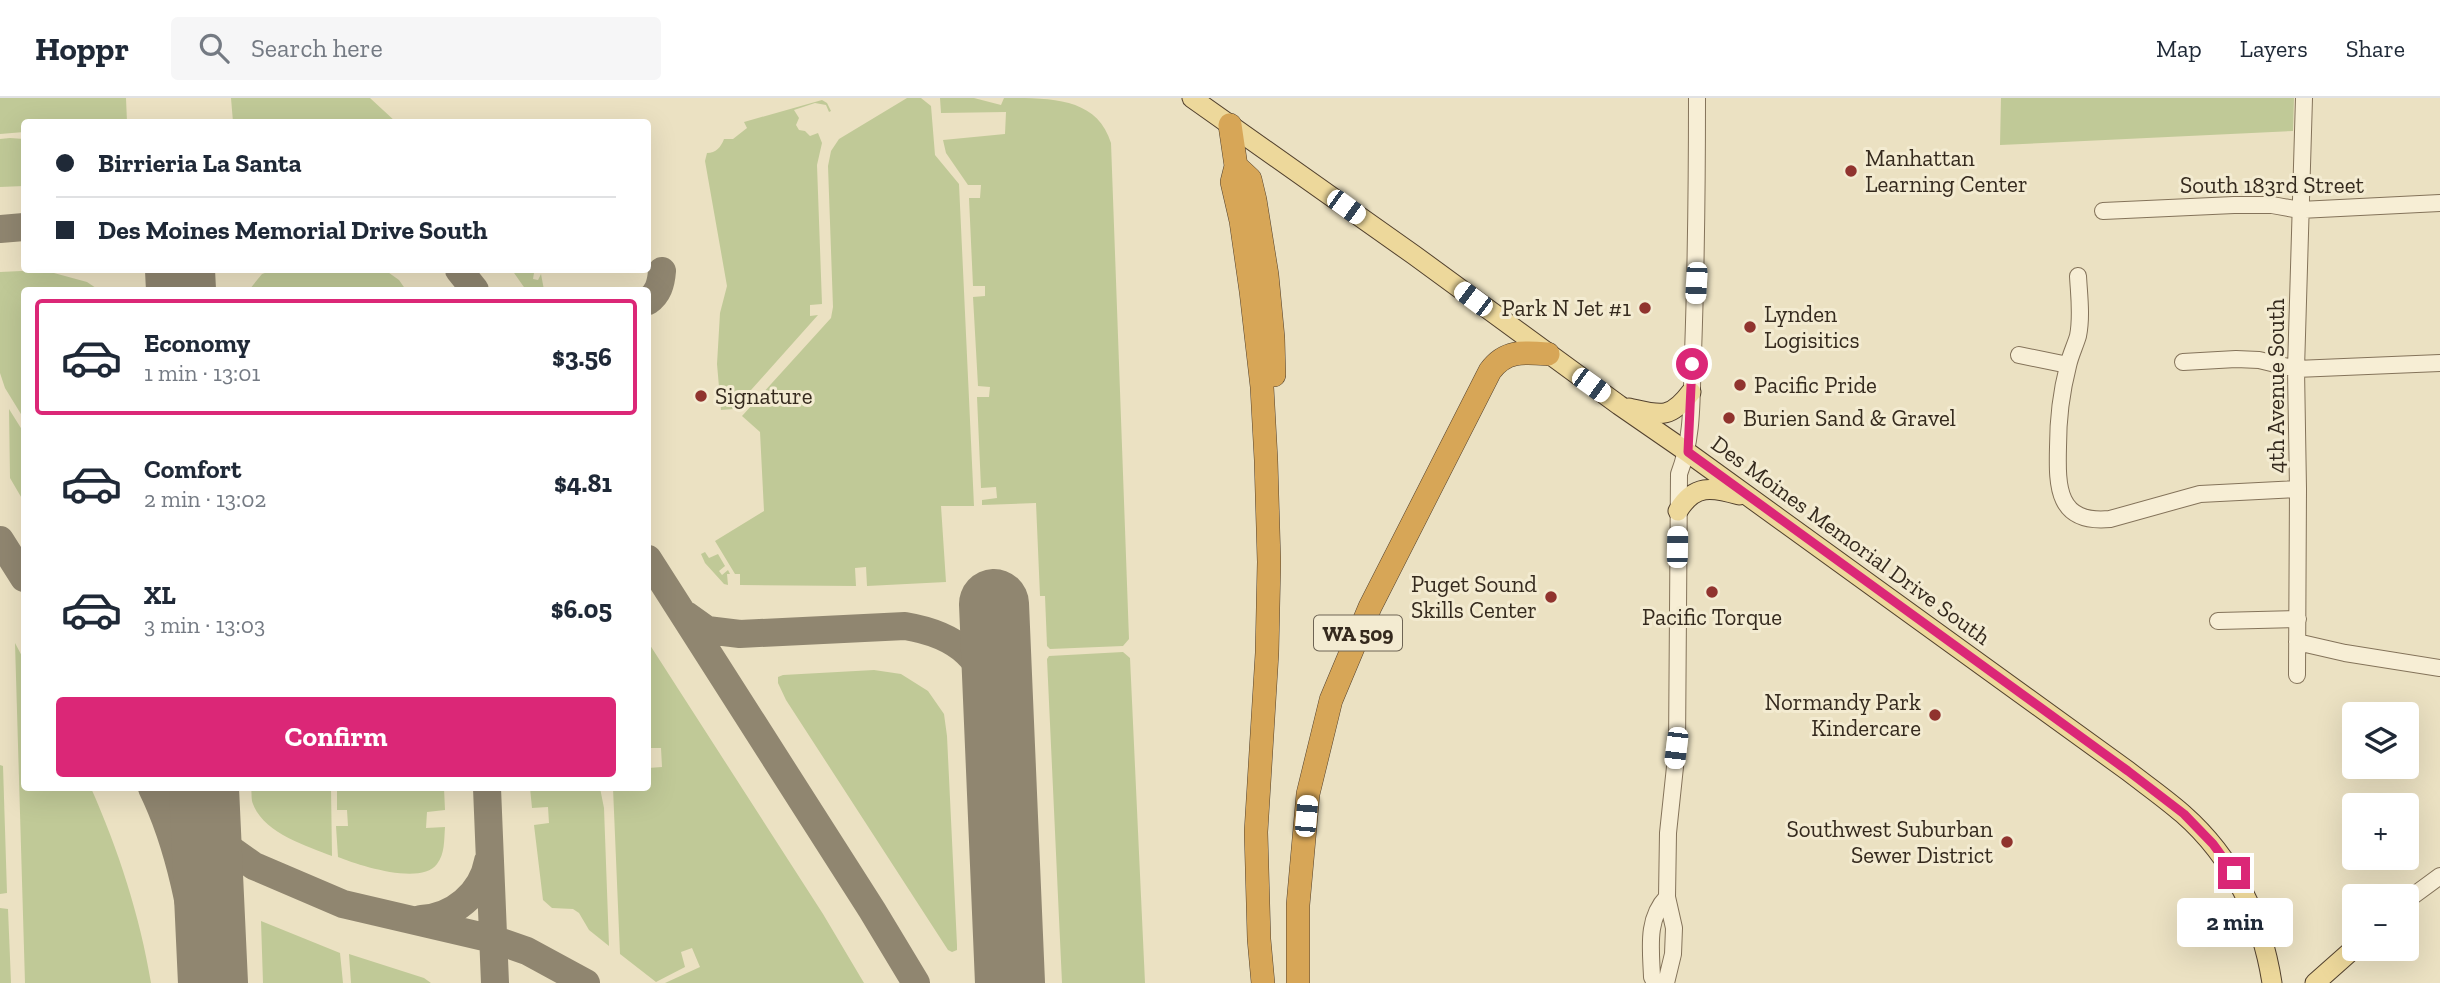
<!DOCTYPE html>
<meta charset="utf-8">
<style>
body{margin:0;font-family:"Zilla Slab",serif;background:#f6f6f7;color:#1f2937;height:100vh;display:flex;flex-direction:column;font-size:26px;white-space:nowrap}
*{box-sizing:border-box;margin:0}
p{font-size:23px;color:#747a83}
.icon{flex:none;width:38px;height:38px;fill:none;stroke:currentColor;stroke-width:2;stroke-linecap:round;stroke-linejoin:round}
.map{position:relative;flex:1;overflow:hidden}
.drawer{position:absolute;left:21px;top:189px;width:630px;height:504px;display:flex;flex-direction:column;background:#fff;border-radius:7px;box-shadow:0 7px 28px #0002}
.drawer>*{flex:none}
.top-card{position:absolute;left:21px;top:21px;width:630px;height:154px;border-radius:7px;box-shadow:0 7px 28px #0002;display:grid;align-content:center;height:154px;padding:0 35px;background:#fff}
.tools{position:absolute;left:2342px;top:604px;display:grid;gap:14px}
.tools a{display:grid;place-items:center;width:77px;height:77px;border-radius:7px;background:#fff;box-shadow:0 7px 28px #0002;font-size:35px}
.end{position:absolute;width:32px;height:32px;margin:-16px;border:9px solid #db2777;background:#fff;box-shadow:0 0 0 4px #fff}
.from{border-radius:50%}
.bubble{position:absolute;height:49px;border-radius:7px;background:#fff;box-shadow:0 7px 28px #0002;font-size:23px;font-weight:700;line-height:49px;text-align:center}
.car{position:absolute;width:21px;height:42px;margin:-21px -10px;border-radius:9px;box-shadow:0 0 5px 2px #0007;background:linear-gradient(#fff 24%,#345 0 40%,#fff 0 76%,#345 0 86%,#fff 0)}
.top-card b{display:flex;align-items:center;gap:24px;height:66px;font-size:26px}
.top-card b+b{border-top:2px solid #e0e1e3}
.top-card i{width:18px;height:18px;background:#1f2937}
ul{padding:12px 0 0;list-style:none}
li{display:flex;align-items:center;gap:21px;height:116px;margin:0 14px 10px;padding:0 21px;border:4px solid transparent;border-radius:7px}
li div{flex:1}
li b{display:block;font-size:26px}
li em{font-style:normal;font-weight:700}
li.on{border-color:#db2777}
li>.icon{width:63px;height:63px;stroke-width:1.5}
.action{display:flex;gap:14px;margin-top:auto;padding:14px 35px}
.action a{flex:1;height:80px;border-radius:7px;background:#db2777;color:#fff;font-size:28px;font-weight:700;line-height:80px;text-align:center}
header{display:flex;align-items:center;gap:42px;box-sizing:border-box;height:98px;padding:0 35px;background:#fff;border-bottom:2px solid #e0e1e3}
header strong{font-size:33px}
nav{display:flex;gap:38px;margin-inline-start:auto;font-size:24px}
.search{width:490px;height:63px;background:#f6f6f7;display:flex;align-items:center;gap:18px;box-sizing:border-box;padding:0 24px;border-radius:7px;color:#747a83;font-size:26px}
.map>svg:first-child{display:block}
.green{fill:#c0c997}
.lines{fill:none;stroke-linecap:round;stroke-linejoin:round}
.taxiway{stroke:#908670;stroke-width:28}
.runway{stroke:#908670;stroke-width:70}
.minor-casing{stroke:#84735a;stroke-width:18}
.major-casing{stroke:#52412e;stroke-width:21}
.highway-casing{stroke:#52412e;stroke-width:24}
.minor{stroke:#f7eed5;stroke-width:16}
.major{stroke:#edd89b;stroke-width:19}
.highway{stroke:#d7a657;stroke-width:23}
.route{stroke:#db2777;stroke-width:9}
.poi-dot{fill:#90332e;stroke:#f3ebd1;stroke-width:2.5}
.labels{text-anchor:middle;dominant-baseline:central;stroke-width:6;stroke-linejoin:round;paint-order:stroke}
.shield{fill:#f3ebd1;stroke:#6e6454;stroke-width:2}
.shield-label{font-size:21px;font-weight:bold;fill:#352a1e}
.poi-label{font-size:23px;fill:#352a1e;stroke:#f3ebd1;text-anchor:start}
.street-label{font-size:23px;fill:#352a1e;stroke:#f3ebd1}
</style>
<header>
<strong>Hoppr</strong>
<div class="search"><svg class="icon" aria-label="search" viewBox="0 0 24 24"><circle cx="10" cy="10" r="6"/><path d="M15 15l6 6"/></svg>Search here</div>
<nav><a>Map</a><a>Layers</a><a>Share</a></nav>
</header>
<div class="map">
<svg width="2440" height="885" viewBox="0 0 2440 885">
<rect width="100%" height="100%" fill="#ebe1c2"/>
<path class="green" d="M0,0H126L127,24H24V34L0,36Z
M231,0H370L396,24H233Z
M907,0H921L931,8L935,57L959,86L974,408H941L946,484L867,488L866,469L855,470L856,488L740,487V476H735L715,443L764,413L760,334L742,318L831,220L833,209L828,68L831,53L839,41Z
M940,0H974L1001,7L1004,0C1053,0 1097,0 1111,45L1129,541L1123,548L1050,551L1047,548L1045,498H1040L1036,405L982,407V402L997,400L996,389L981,390L977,299H989L990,289L978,288L973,199L985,198V188H973L969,100H980L981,87H968L946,55L943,42L1005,36L1006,14L941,15Z
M2001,0H2294L2293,33L2000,47Z
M822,2L827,5L831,13L829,14L826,7L815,5L794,12L799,20L796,27L799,32L805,33L810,38L818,35L822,45L817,67L822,206L810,207V218L818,217L734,311L721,312L717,266L720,215L727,188L705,63L707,55C716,55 721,49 724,41H733L747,30L744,24Z
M10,40L24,41V88L0,89V41Z
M43,172L87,184L99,192H24V321L5,290L0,275V174Z
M273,172H385L399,182L406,192H249L262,176Z
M512,172H531L534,175L533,181L538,182L541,176L544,192H526Z
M9,311L24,335V404L10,380Z
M705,454L709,460L718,456L725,468L719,473L722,477L728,472L730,476H727L728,487L724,486L705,465L701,456Z
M648,544L823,816L864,885H665L700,869L692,850L681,854L685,869L656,884L620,856L613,690H648V670L662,669L661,650H648Z
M15,545L24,562V690H91C118,751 140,818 151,885H25Z
M1123,554L1130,560L1145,885H1062L1047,561L1049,558Z
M874,572L901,576L928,593L944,616L947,638L957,847V852L952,854L948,852L786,602L778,585V579L783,577Z
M0,667L3,668L7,795L0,796Z
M251,690H331L332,758C307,748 264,735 253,706C251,702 252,695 251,690Z
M337,690H444L445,712L427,714L426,730L445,729C444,742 445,756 437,766C421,788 358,767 338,759L336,728H348L347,712H337Z
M530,690H600L604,710L609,848L589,832L579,815L573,811L552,810L543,802L534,727L549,725L548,709L532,710Z
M0,810L8,811L11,885H0Z
M261,823L340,855L343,885H263Z
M349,856L424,880L431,885H351Z"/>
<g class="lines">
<path class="taxiway" d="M0,131L24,129
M459,172L475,192
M648,203C658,196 661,186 662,173
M0,442L24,480
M648,461L872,812L916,885
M686,517L707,532L740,536L905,528C959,537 985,561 997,614
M152,690C181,749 193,820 202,885
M163,690L206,734L254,768L343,806L493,841L527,853L586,885
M487,690L495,885
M421,821C453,819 482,796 488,763"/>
<path class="runway" d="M180,172L181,192
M994,506L1010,885
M204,690L213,885"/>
<g class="minor-casing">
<path id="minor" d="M2103,113L2234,107H2272L2300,112L2440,105
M2078,178C2079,197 2082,218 2078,238C2075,248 2070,258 2068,268C2061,295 2058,322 2058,349C2057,389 2057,426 2110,421L2200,396L2298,391
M2019,257L2068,267
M2183,264L2236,261L2259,262L2296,271L2440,265
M2218,523L2298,521
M2297,544L2345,555L2440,570
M2297,577L2298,391L2296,271L2304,0
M2406,803L2440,778
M1655,885L1652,879C1651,851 1646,821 1667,799
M1666,885L1673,856L1674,830L1667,799L1668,735L1677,650L1679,376C1694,337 1691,297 1693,256C1696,170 1697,85 1697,0"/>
</g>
<g class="major-casing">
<path id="major" d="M1192,0L1414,157L1619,307L1687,354L2128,673C2146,687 2166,701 2183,716C2233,760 2262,820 2272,885
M1629,310C1660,317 1670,322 1691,294
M1678,413C1694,386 1712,389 1739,397
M2315,885L2350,854"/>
</g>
<g class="highway-casing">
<path id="highway" d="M1230,27L1236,68L1232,84L1241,123L1251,193L1262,289L1266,362L1269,464L1267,555L1256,734L1259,841L1263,885
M1236,68L1250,81L1255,102L1267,177L1273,240L1274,277
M1298,885V807L1308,696L1331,602L1370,509L1490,273C1505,252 1524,254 1548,256"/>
</g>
<use href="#minor" class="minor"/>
<use href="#major" class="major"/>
<use href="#highway" class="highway"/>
</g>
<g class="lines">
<path class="route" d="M1692,266L1688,354L2128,673L2184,716L2213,746L2234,775"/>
</g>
<g class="poi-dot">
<circle cx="1851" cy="73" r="7"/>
<circle cx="1645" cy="210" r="7"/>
<circle cx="1750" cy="229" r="7"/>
<circle cx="1740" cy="287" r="7"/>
<circle cx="701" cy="298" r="7"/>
<circle cx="1729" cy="320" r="7"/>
<circle cx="1712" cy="494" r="7"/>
<circle cx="1551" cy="499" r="7"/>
<circle cx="1935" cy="617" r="7"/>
<circle cx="2007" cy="744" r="7"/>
</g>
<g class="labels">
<rect class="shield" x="1314" y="517.5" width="88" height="35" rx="5"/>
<g class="shield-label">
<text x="1358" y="535">WA 509</text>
</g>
<g class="poi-label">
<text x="1865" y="60">Manhattan<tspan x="1865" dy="26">Learning Center</tspan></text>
<text x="1631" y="210" text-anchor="end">Park N Jet #1</text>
<text x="1764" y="216">Lynden<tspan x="1764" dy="26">Logisitics</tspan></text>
<text x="1754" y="287">Pacific Pride</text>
<text x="715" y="298">Signature</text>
<text x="1743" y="320">Burien Sand &amp; Gravel</text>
<text x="1537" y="486" text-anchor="end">Puget Sound<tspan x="1537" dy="26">Skills Center</tspan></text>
<text x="1712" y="519" text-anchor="middle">Pacific Torque</text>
<text x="1921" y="604" text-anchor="end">Normandy Park<tspan x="1921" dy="26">Kindercare</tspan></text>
<text x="1993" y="731" text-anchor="end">Southwest Suburban<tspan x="1993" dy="26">Sewer District</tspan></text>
</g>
<g class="street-label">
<text x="2272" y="87">South 183rd Street</text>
<text transform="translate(2276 288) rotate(-90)">4th Avenue South</text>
<text transform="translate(1851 442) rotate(36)">Des Moines Memorial Drive South</text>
</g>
</g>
</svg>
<div class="tools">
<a><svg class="icon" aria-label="layers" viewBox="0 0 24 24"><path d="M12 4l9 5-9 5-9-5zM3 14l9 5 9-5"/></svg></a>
<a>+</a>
<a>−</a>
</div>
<i class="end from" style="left:1692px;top:266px"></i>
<i class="end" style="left:2234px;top:775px"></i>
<div class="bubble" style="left:2177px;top:800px;width:116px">2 min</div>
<i class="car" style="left:1346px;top:109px;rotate:126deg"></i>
<i class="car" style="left:1696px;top:185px;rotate:183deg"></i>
<i class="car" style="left:1473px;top:201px;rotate:307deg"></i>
<i class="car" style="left:1591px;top:287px;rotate:126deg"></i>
<i class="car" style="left:1677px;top:449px;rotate:1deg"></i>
<i class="car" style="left:1676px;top:650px;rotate:187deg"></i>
<i class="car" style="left:1306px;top:718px;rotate:5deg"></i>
<div class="top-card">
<b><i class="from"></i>Birrieria La Santa</b>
<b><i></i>Des Moines Memorial Drive South</b>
</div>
<section class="drawer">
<ul>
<li class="on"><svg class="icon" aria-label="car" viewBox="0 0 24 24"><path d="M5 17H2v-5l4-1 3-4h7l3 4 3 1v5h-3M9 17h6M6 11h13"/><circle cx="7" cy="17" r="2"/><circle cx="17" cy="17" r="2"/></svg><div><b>Economy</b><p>1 min · 13:01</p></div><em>$3.56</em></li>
<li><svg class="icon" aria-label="car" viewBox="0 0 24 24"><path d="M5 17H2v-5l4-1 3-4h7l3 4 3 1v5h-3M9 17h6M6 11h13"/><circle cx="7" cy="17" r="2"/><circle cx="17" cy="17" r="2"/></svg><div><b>Comfort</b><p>2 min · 13:02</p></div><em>$4.81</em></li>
<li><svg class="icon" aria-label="car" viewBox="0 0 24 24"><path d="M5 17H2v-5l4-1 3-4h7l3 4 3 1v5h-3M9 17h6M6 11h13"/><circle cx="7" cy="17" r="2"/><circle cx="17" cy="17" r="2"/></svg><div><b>XL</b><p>3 min · 13:03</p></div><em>$6.05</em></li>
</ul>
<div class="action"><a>Confirm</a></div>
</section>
</div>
